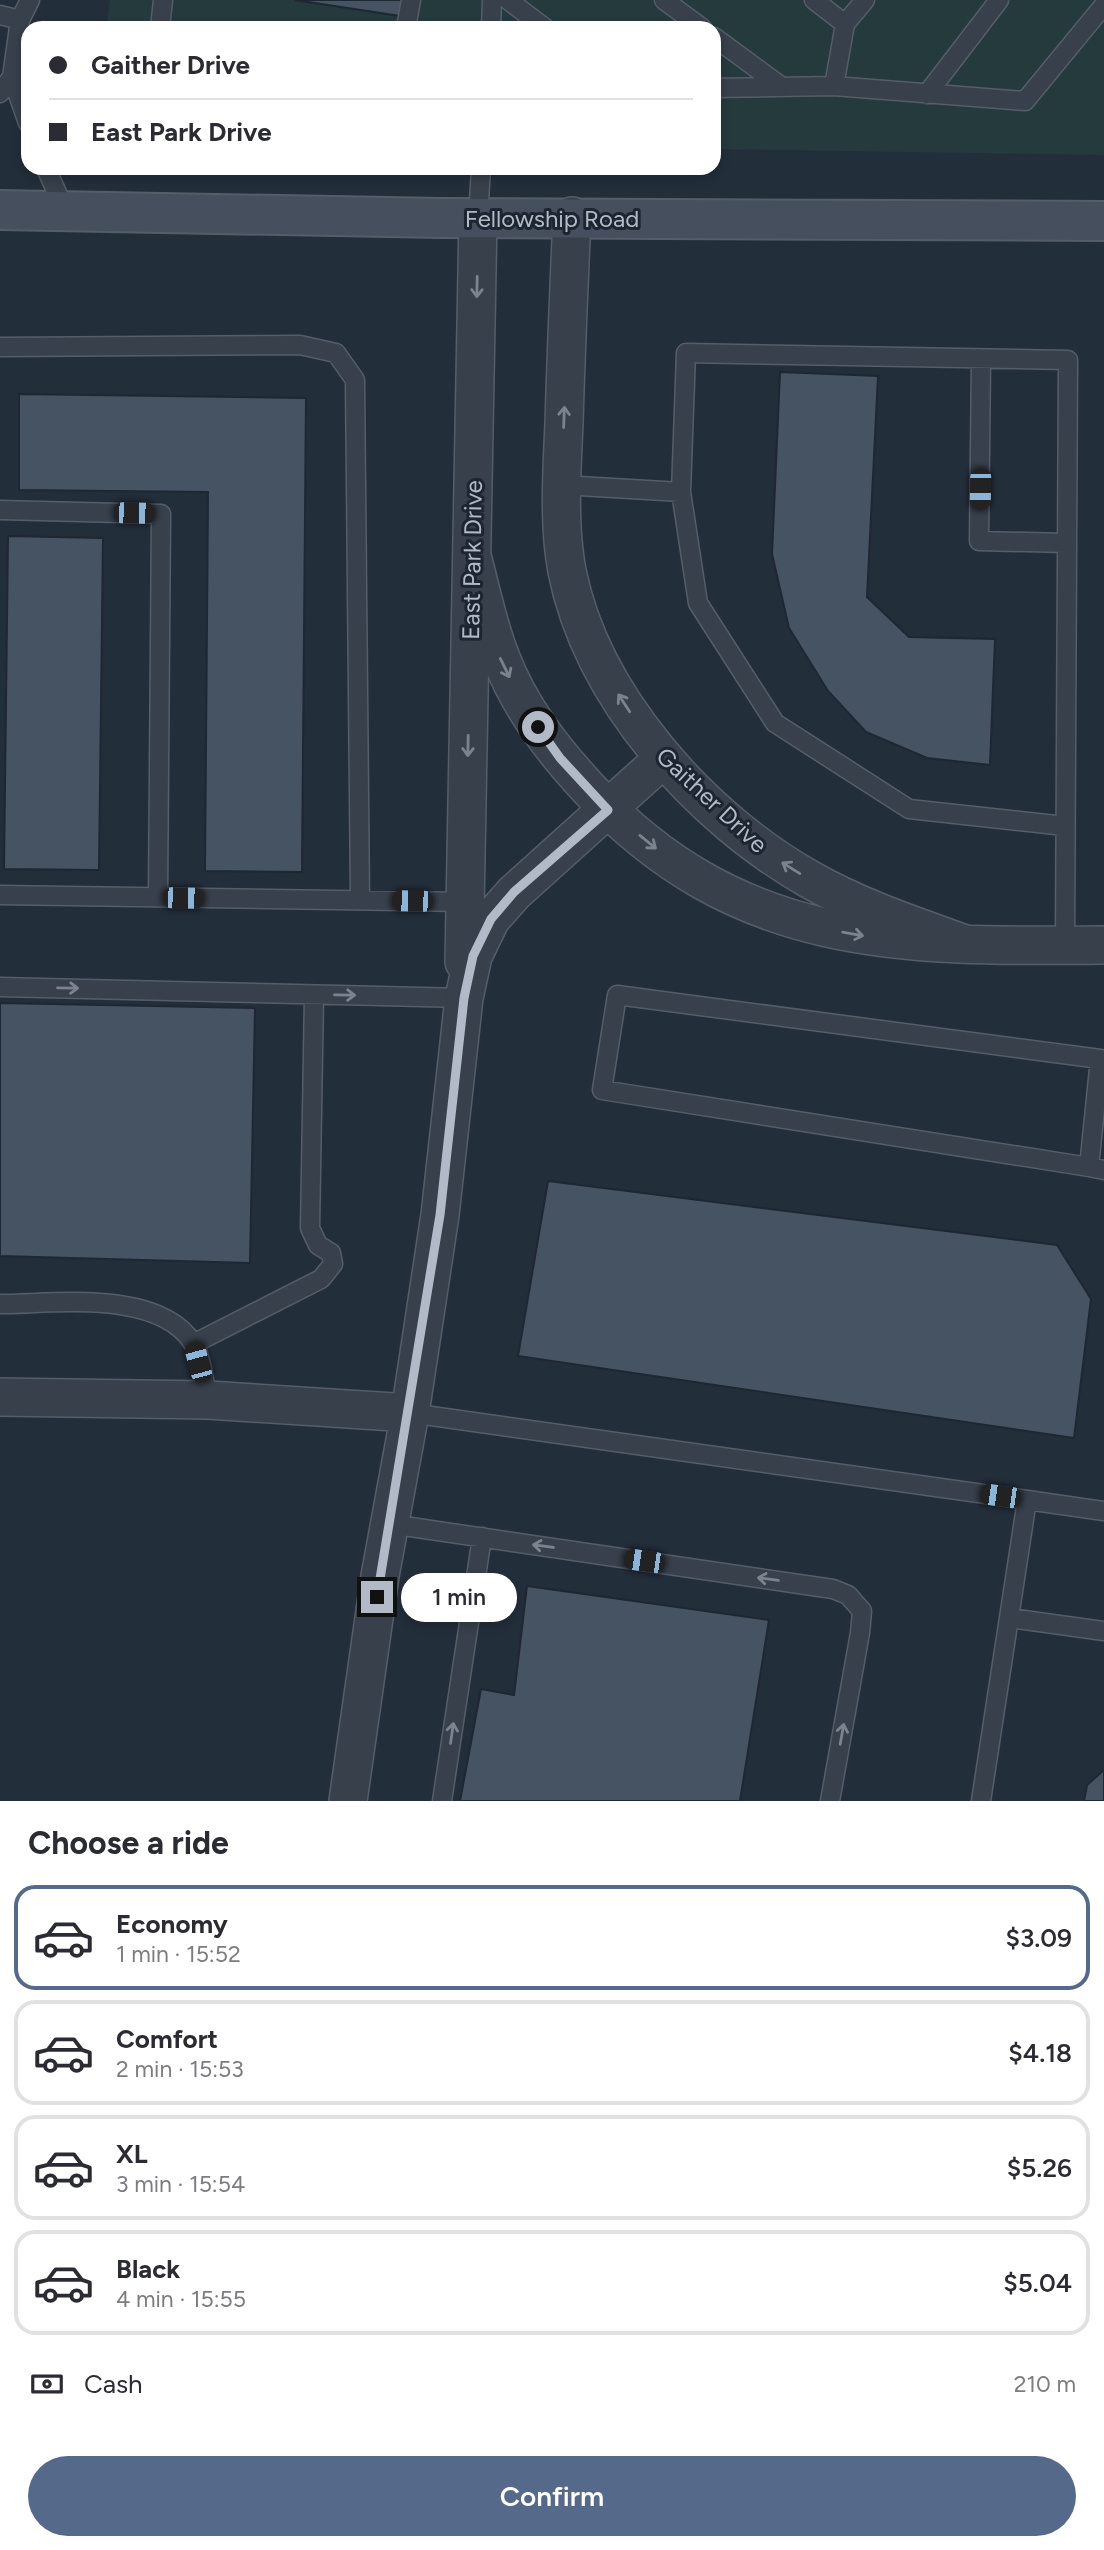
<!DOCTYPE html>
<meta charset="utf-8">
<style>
body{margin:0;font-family:Figtree,sans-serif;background:#f7f7f7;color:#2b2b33;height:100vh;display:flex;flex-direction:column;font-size:26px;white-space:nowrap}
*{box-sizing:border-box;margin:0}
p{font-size:23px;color:#7c7c81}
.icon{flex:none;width:38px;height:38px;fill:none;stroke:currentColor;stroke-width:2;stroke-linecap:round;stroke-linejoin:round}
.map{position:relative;height:1801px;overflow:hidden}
.details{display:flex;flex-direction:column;background:#fff;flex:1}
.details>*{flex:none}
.top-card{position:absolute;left:21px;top:21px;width:700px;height:154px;border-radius:21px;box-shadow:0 4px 10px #0003;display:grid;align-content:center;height:154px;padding:0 28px;background:#fff}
.end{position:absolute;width:32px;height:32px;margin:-16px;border:9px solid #b2bac7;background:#111;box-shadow:0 0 0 4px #111}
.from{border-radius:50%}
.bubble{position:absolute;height:49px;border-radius:24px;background:#fff;box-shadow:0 4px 10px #0003;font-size:23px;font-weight:600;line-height:49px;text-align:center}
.car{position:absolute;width:21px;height:42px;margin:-21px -10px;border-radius:9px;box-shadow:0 0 5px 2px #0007;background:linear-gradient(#222 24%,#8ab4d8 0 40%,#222 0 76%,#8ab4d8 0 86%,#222 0)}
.top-card b{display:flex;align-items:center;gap:24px;height:66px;font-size:26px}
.top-card b+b{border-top:2px solid #e1e1e2}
.top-card i{width:18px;height:18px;background:#2b2b33}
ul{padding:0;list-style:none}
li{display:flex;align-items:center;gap:21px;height:105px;margin:0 14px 10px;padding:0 14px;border:4px solid #e1e1e2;border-radius:21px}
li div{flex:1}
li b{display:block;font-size:26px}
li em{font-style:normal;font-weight:600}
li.current{border-color:#55698b}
li>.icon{width:63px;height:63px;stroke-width:1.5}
h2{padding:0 28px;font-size:32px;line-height:84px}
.pay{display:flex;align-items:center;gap:18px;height:77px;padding:0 28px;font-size:26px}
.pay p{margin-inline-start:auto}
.primary-button{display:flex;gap:14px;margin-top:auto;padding:14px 28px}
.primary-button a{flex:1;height:80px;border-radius:42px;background:#55698b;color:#fff;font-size:28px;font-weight:600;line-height:80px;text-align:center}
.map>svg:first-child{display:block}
.green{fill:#253a3c}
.building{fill:#465362;stroke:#1e2732;stroke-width:2}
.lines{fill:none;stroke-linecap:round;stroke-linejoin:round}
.lane-casing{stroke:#555d69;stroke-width:21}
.street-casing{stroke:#555d69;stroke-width:40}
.secondary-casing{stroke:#555d69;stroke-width:42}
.lane{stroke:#37404b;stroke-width:18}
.street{stroke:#37404b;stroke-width:37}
.secondary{stroke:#454f5e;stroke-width:38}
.oneway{stroke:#7b838f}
.route{stroke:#b2bac7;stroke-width:9}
.labels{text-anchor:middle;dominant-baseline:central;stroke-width:6;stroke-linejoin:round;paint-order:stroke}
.street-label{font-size:24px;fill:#b2bac7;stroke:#1c2530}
</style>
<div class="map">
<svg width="1104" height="1801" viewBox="0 0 1104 1801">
<rect width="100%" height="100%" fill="#232e3b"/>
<path class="green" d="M110,0H1104V155L714,149V28H106Z"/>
<path class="building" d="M295,0H402L400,16Z
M780,372L878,376L867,597L909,637L995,639L990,765L927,758L866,732L828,691L789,628L772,554Z
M19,394L306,398L302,872L205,871L208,492L19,490Z
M8,536L103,538L99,870L4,869Z
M0,1003L255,1008L250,1263L0,1256Z
M548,1181L1057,1245L1091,1299L1074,1438L518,1356Z
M527,1586L769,1620L740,1801H460L481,1689L514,1695Z
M1104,1770V1801H1084L1087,1785Z"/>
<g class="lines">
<g class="lane-casing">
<path id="lane" d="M508,0L545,28
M664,0L702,28
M814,0L845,24L834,86
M0,15L20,20L30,0
M845,24L865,0
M160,28L163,0
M406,28L411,0
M491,28L492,0
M714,37L782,87
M12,77L20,20
M714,88L834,86L1025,101L1104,5
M0,93L12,77L28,123
M927,94L999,0
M46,168L65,211
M478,218L481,168
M0,347L300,345L336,353L355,380L360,900
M981,359L979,541L1067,543
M562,485L681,492L686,353L1068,360L1065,945
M681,492L698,603L775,723L909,809L1065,826
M0,510L161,514L158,897
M0,895L465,902
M0,987L464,998
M1089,1167L1100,1059L617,995L602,1090L1089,1167L1104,1170
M0,1304C55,1304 158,1289 193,1343C202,1357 204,1384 208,1400
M193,1344L321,1279L333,1264L331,1253L318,1245L310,1228L314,995
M410,1413L1027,1500
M390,1524L833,1589L848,1595L862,1611L860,1633L830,1801
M1009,1618L1104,1631
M442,1801L482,1537
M981,1801L1027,1500L1104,1511"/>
</g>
<g class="street-casing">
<path id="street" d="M572,216C569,285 566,354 564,423C562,471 558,523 567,571C592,697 700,817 809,879C858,907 912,925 965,944
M472,556C481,589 488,626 501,658C520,708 553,750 589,789C737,949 903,947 1104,945
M464,962L478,218
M0,1397L208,1400L410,1413
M348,1801L380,1576L410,1413L440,1215L464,998L473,956L491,919L514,893L664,758"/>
</g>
<g class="secondary-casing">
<path id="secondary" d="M0,210L441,218L1104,221"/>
</g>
<use href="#lane" class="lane"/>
<use href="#street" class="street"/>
<use href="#secondary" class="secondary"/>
</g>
<defs><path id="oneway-shaft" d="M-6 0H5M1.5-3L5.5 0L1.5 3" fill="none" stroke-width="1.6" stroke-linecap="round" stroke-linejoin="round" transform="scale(1.75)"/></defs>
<g class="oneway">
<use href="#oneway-shaft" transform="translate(477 287) rotate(91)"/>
<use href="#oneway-shaft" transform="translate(564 417) rotate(-88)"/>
<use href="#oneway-shaft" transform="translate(505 668) rotate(64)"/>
<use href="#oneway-shaft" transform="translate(624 703) rotate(-123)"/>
<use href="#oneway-shaft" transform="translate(468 746) rotate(91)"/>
<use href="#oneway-shaft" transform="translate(648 842) rotate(39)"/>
<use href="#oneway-shaft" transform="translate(791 868) rotate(-148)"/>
<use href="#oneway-shaft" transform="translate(853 934) rotate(10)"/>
<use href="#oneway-shaft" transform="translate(68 988) rotate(1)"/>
<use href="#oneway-shaft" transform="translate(345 995) rotate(1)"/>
<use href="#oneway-shaft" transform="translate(543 1546) rotate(-172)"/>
<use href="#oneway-shaft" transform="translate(768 1579) rotate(-172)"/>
<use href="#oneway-shaft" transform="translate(452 1733) rotate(-82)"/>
<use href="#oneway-shaft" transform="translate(842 1734) rotate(-80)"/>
</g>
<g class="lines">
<path class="route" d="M377,1597L440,1215L464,998L473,956L491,919L514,892L608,810L560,758L538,727"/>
</g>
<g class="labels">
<g class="street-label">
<text x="552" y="218">Fellowship Road</text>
<text transform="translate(472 560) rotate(-89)">East Park Drive</text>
<text transform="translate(712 800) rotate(43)">Gaither Drive</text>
</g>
</g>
</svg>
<i class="end from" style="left:538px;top:727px"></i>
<i class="end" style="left:377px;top:1597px"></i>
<div class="bubble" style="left:401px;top:1573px;width:116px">1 min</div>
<i class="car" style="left:980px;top:489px;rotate:181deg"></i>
<i class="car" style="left:134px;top:513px;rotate:91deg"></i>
<i class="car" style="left:183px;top:898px;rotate:91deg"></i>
<i class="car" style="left:412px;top:901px;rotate:271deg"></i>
<i class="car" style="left:198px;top:1362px;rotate:345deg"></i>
<i class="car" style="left:1000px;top:1496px;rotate:278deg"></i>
<i class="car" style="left:644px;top:1561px;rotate:278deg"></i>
<div class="top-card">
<b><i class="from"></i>Gaither Drive</b>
<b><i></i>East Park Drive</b>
</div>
</div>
<section class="details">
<h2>Choose a ride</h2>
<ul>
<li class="current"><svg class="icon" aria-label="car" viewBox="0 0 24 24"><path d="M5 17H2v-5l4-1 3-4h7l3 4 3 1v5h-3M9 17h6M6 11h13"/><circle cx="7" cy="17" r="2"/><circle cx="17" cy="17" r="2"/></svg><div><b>Economy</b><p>1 min · 15:52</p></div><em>$3.09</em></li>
<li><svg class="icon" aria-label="car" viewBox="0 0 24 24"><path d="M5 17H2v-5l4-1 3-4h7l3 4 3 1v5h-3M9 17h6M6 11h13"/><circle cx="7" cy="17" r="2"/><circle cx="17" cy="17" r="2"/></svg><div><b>Comfort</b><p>2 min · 15:53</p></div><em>$4.18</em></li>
<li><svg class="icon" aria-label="car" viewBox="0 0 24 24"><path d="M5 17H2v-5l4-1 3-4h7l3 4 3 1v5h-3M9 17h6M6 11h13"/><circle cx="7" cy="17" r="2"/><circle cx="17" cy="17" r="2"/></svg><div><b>XL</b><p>3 min · 15:54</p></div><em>$5.26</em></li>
<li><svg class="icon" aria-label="car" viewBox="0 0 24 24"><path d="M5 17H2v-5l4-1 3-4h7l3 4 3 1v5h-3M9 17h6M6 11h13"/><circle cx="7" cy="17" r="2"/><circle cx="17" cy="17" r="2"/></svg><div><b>Black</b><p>4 min · 15:55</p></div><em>$5.04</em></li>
</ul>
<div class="pay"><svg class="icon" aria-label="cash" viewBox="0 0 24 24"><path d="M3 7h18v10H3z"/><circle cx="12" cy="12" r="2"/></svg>Cash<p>210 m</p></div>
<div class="primary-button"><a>Confirm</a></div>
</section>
